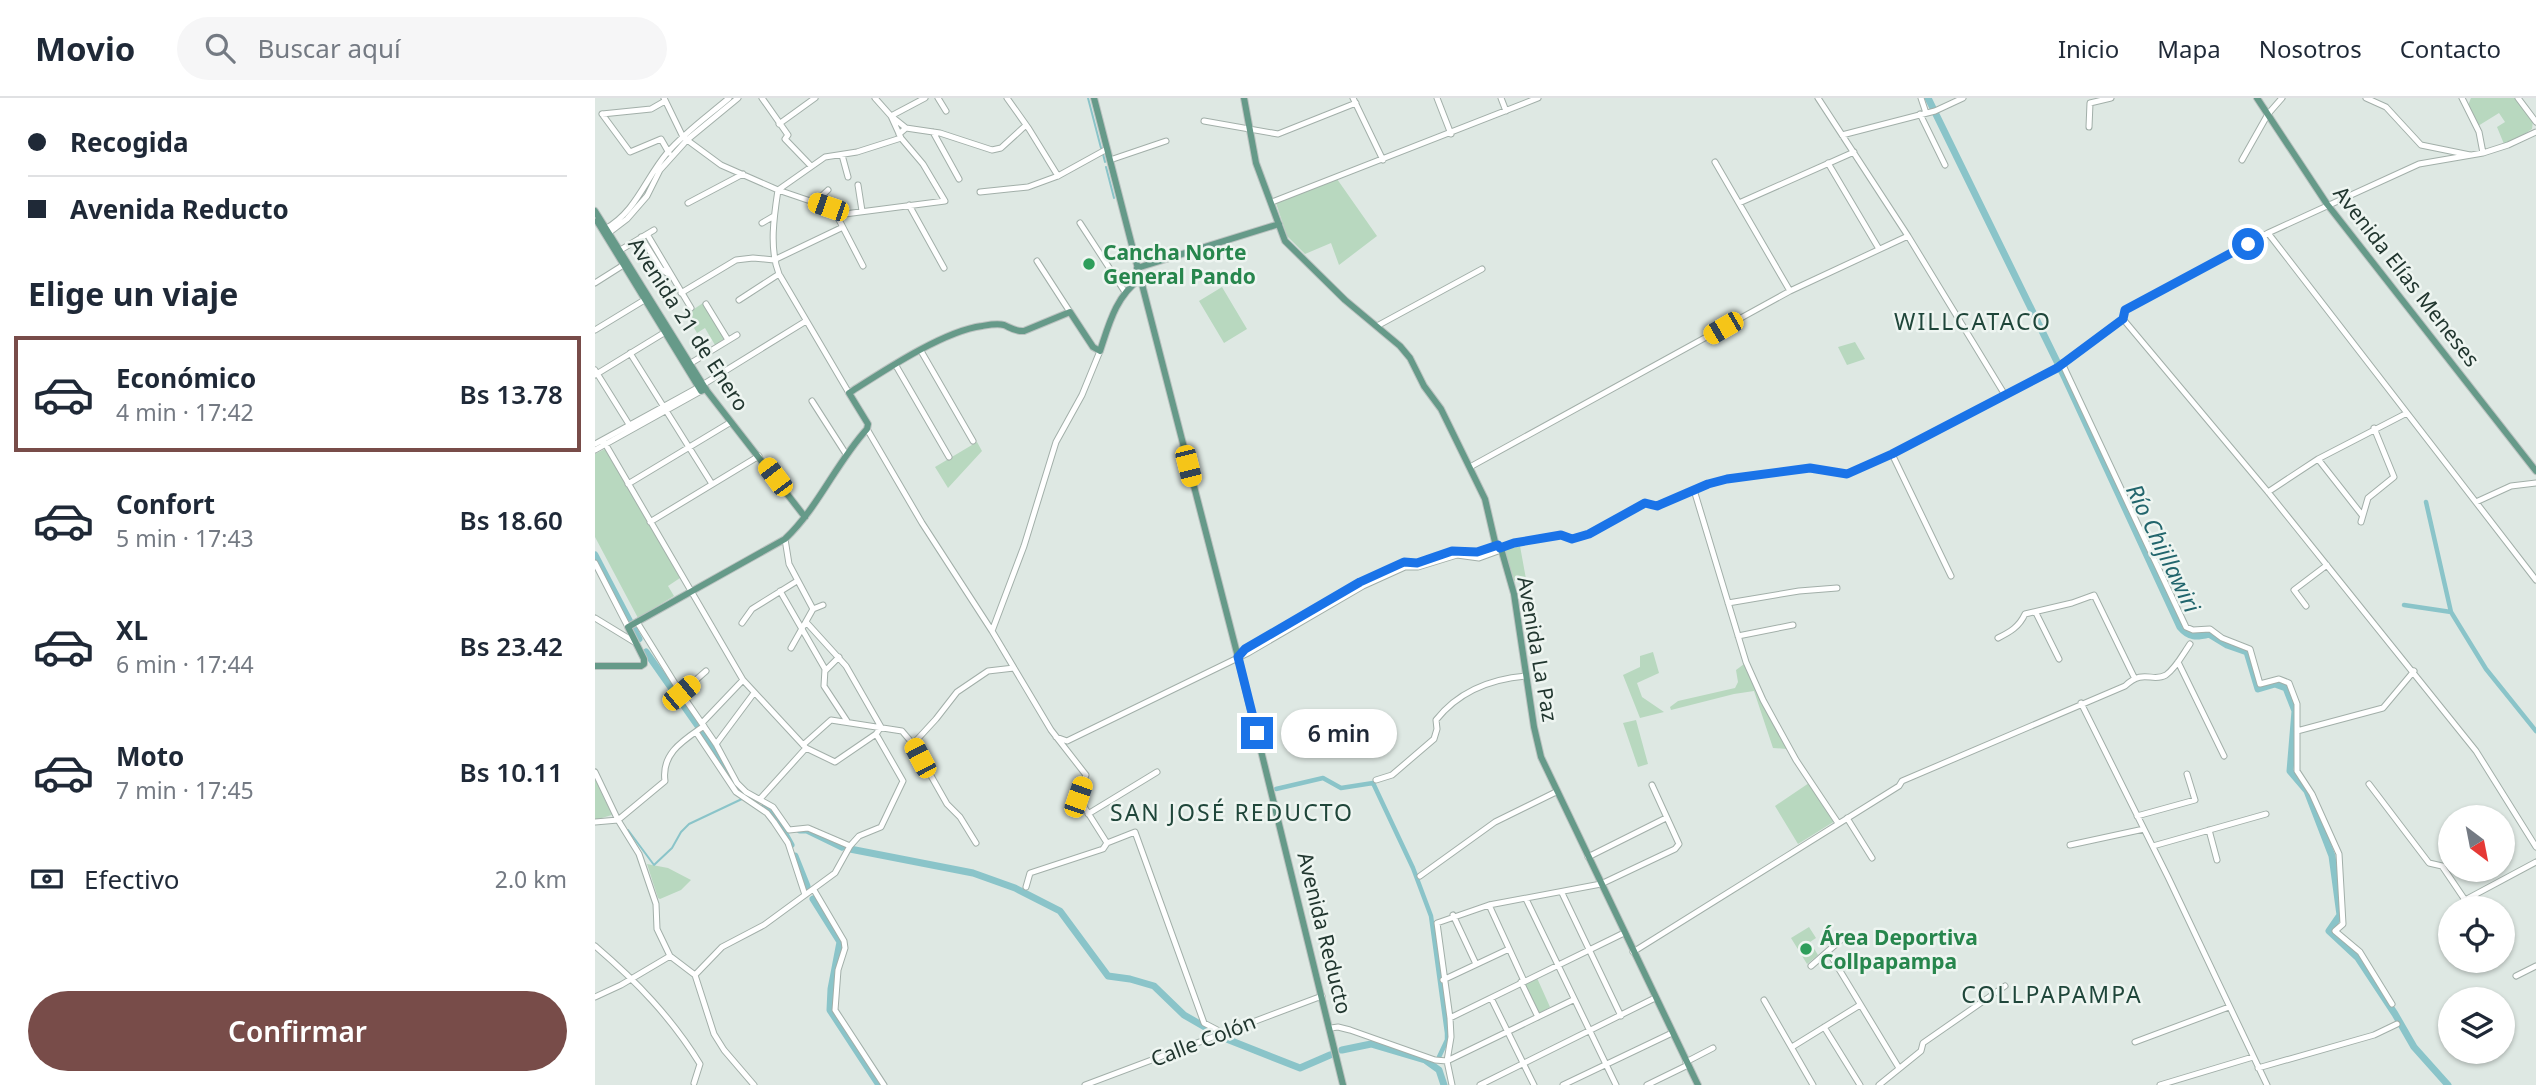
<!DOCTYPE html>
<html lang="es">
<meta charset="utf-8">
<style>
body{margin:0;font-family:"Noto Sans",sans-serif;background:#f6f6f7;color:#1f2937;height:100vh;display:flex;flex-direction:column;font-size:26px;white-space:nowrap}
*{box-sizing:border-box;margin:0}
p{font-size:23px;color:#747a83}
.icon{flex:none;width:38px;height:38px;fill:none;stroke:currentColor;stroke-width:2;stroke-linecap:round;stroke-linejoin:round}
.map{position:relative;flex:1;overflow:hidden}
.side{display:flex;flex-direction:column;background:#fff;width:595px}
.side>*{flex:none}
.hud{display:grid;align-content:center;height:154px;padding:0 28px;background:#fff}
.needle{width:46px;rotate:148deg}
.fabs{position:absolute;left:1843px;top:707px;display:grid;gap:14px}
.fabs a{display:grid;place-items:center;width:77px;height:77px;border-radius:50%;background:#fff;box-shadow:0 2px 5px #0004;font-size:35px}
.end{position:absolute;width:32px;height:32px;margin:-16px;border:9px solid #1a73e8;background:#fff;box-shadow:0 0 0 4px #fff}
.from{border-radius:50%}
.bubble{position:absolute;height:49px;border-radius:24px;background:#fff;box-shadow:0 2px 5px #0004;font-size:23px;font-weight:600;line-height:49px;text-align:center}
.car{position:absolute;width:21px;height:42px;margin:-21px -10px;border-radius:9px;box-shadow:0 0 5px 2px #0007;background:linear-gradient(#f5c518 24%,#345 0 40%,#f5c518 0 76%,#345 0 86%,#f5c518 0)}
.hud b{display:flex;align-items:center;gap:24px;height:66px;font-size:26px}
.hud b+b{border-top:2px solid #e0e1e3}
.hud i{width:18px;height:18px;background:#1f2937}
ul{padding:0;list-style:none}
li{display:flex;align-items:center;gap:21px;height:116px;margin:0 14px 10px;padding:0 14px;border:4px solid transparent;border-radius:0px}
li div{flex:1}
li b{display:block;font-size:26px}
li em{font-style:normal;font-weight:600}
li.current{border-color:#784c49}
li>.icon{width:63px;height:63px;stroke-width:1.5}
h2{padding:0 28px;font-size:32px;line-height:84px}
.pay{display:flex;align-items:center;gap:18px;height:77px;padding:0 28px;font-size:26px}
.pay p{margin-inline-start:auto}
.cta{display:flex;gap:14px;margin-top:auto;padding:14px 28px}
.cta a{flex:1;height:80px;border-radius:42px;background:#784c49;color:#fff;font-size:28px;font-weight:600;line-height:80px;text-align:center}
header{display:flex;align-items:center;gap:42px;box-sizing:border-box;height:98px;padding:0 35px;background:#fff;border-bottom:2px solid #e0e1e3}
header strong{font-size:33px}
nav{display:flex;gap:38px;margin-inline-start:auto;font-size:24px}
.search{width:490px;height:63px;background:#f6f6f7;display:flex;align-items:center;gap:18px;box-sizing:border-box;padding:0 24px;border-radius:38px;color:#747a83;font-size:26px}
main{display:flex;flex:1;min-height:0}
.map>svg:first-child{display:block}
.green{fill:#b8d8bf}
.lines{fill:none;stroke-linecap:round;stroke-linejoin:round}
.stream{stroke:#8ac4c9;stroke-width:2}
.canal{stroke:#8ac4c9;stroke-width:4.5}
.river{stroke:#8ac4c9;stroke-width:7}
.minor-casing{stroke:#a2afa9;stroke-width:7}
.major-casing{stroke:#bcc3c1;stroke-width:8}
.minor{stroke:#fff;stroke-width:5}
.major{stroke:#669a89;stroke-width:6}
.route{stroke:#1a73e8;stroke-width:9}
.leisure-dot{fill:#2e9e5b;stroke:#eef5f1;stroke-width:2.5}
.labels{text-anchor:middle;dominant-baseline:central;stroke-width:5;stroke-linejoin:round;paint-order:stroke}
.leisure-label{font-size:21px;font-weight:bold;fill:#27864d;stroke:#eef5f1;text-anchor:start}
.street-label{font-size:21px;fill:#21362f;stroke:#eef5f1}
.neighbourhood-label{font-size:23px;letter-spacing:2px;fill:#1f463a;stroke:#eef5f1}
.water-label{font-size:23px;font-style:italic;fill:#21656c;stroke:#eef5f1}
</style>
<header>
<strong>Movio</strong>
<div class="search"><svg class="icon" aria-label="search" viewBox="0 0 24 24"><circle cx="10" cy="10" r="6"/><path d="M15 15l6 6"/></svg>Buscar aquí</div>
<nav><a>Inicio</a><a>Mapa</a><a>Nosotros</a><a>Contacto</a></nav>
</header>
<main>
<section class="side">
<div class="hud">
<b><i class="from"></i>Recogida</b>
<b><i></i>Avenida Reducto</b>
</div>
<h2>Elige un viaje</h2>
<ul>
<li class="current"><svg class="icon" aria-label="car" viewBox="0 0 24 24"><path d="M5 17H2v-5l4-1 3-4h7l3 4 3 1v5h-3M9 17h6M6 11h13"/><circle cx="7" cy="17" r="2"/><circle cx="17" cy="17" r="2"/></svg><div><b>Económico</b><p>4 min · 17:42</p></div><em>Bs 13.78</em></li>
<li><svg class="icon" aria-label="car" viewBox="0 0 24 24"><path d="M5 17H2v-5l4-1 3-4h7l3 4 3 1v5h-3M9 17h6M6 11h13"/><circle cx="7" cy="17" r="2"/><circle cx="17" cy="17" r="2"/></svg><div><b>Confort</b><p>5 min · 17:43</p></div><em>Bs 18.60</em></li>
<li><svg class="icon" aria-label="car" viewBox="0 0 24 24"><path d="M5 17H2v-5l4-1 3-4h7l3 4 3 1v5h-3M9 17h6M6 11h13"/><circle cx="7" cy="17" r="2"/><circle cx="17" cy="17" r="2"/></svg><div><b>XL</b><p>6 min · 17:44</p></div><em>Bs 23.42</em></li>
<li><svg class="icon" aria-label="car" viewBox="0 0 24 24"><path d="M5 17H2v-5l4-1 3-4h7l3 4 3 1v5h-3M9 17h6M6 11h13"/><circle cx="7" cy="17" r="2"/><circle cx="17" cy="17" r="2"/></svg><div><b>Moto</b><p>7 min · 17:45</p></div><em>Bs 10.11</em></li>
</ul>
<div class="pay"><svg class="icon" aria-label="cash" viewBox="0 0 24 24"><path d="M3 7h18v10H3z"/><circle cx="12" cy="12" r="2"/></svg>Efectivo<p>2.0 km</p></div>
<div class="cta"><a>Confirmar</a></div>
</section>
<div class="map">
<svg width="1941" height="987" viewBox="0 0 1941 987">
<rect width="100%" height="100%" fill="#dee8e3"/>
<path class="green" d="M1876,0H1920L1938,23L1937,31L1922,41L1909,46L1902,29L1910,24L1904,15L1883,28L1873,7Z
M742,81L782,138L744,167L736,145L710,156L692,138L681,105Z
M627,189L652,231L629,245L604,203Z
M108,205L129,241L120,247L110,230L102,235L89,213L94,210L96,213Z
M1260,244L1270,261L1252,267L1243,249Z
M382,344L387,353L353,390L340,369Z
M10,351L85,480L73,488L79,498L43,520L0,439V356Z
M925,448L931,481L918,483L909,452Z
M1058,554L1064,575L1042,585L1047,599L1069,614L1045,620L1028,577L1045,569V558Z
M1149,566L1192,651L1178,650L1159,593L1139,596L1076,612L1075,609L1083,603L1140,590L1143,584L1141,572Z
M1041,622L1053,666L1043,669L1028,625Z
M0,681L17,717L0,722Z
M1214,685L1240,723L1203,746L1180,708Z
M52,766L73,770L96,782L86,792L65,801L63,800Z
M1214,829L1221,840L1215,844L1223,857L1212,866L1196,840Z
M942,880L955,909L944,916L930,886Z"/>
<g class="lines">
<path class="stream" d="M493,0L506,50
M508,56L510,64
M511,69L519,100
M33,732L59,767L77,750L86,734L94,726L149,700"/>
<path class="canal" d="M1831,404L1856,514L1891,571L1941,633
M1809,507L1856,514
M681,691L728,680L746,690L778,685L818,770L836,818L852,935V942L844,959"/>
<path class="river" d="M1333,0L1470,280L1585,529C1594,540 1602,539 1614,536L1632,547L1652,554L1663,591L1680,586L1691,590L1700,613L1695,673L1712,693L1737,758L1745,817L1734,833L1763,860L1800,916L1819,949L1853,987
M0,457L44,541
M51,554L103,628L138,685
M168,710L181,720L196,747
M205,732H212L247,749
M255,751L378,775L420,790L465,813L513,878L535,881L559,888L589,917L629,940L705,970L735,957
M200,758L212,788
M218,801L245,844L236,891L235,912L284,987
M747,952L776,946L830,962L844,972L849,987"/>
<g class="minor-casing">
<path id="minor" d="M69,0L88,39L126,67L183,92L233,109L240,114L268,168
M167,0L193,37L190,41L216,68
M280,0L296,18L311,30
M343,0L351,13
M412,0L434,31L463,78
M758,0L788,62
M842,0L856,36
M906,0L911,13
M1223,0L1313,138L1410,297
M1326,0L1331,15
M1771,0L1791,9L1826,47L1875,57
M1867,0L1884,34L1888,55
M1923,0L1941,24
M7,16L35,54L66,41L74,55
M7,16L56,11L70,3
M1325,16L1350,67
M609,23L683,36L761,5
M184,26L220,0
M1494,29L1495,5L1516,0
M338,34L364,81
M304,36L311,30L345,35L397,52L406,50L430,28
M1247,37L1340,13L1368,0
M247,57L253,79
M515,62L571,43
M1647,62L1673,16L1687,0
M1120,64L1195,193
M1233,65L1284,151
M263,87L267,113
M385,94L433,89L463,78L512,51
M677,104L943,0
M93,105L148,76
M219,105L233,92
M1144,105L1259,54
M314,107L349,170
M242,117L350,103L328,66L306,40L296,18L330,0
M167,125L179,118
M485,125L530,194
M10,131C41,114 50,81 72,55C90,34 113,18 134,0
M1673,135L1941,482
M52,136L96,210
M11,137L32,121L52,98L65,72L92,42L143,0
M46,139L66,171L76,178
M22,154L59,132
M442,163L475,214
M0,185L30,166
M86,195L141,162L158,160L179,162L246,130
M144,202L184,176
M111,206L133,242
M1528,221L1673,394L1881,653L1941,749
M782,228L887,171
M0,232L51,201
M326,253L378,343
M505,253L487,297L461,344L429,448L397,533L456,632L491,677L483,699L512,745
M35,255L117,386
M96,265L142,237
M1467,265L1591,529L1598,532L1615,531L1627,540L1655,551L1665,586L1684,581L1694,585L1702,606V673L1717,696L1744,756L1748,826L1740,833L1765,854L1797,906
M300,266L354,359
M0,272L35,328
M0,277L72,233
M109,286L211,223
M254,295L184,176C174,151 179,118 183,92L230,59L262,54L306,40
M217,303L251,356
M272,331L327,425L397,533
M8,342L148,582L211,650L240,664L281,636L286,629
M0,346L104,289
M0,352L106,293
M1297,356L1356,478
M1723,361L1767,417
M875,369L1195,193L1313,138
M33,386L136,324
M1099,392L1151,564L1168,602L1201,662L1243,725
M1673,394L1723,361L1812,315
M1881,404L1916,388L1941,385
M55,424L164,358
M1766,424L1773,400L1799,379L1779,330
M190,441L194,466L218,511
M905,450L919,445L966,437L977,441L994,436L1050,405L1062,408L1113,386L1132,381L1215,370L1252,376L1297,356L1462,270L1528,221L1530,212L1673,135L1824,66L1888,55L1913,47L1941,34
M0,465L33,529
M185,493L230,571L229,588L252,623
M1133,505L1204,493L1242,490
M1711,508L1699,492L1732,467
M1441,515L1464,561
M0,520L41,545
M42,524L86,595L121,646L142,685L151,694L178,709L194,732L213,730L255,748
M147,525L157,511L202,483
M212,525L251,568L286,629
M1143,538L1198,527
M1403,540C1415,534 1424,529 1430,516L1477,505L1499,497L1539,579
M196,550L218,511L228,507
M644,557L650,551L765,484L809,464L822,465L857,453L882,455L903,447
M1583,564L1629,658
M230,573L244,559
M86,595L111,573
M1486,605L1573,779L1672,987
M107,625L148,582
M1702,633L1788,610L1819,573
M101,634L141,694L172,715L179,724L193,745L210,797
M461,639L472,643L653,555L768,488L810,469H823L862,457L884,460L906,452
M121,646L159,595
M318,646L341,621L362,594L393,573L419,570
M208,647L236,622L307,633L318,646L352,706L365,719L381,745
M0,674L23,722L44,756L61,806L62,831L75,858L100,877L119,936L129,952L159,987
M781,682L797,677L839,641L842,631L841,622C864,593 895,581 931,578
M1774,686L1834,765L1847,768L1870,802L1941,764
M165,701L211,650
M493,716L562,674
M1542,718L1600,702L1592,676
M1252,720L1277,760
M0,724L23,722L70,683C66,655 89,642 109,628
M1614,732L1622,762
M1475,747L1549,731
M1558,748L1671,716
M993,759L1071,720
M825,778L900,724L961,694
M431,789L435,775L508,751L512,745L540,734L609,925L628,935
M219,792L249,843L250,850L243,872L240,912L289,987
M967,795L1026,918
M931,801L1021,987
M894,807L929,883
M858,817L881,866
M0,848C42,884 76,919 105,966L99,985
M1233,853L1304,970
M1038,854L1304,688L1307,683L1530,588C1549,570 1557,585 1571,577C1581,570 1588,556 1595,546
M1216,868L1248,840
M100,877L127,849L169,827L240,775L255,748L264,738L286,729L308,683L281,636
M1921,878L1941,868
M848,882L914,851
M926,884L943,919
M0,899L26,887L75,858
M896,900L939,987
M1169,902L1218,987
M855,920L1029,835
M1229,929L1265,987
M736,930L743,929L755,932L840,962L852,963L978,902
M1540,944L1634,909
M1197,949L1265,907
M1091,964L1118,950
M1663,970L1779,937L1802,926
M490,987L727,898
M857,987L852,963L856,939L855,920L842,825L894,807L1006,786L1080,751L1084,746L1057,687
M885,987L1060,900
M968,987L1077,935
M1052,987L1093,967
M1284,987L1326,953L1328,945L1410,888
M1565,987L1658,959"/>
</g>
<g class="major-casing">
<path id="major" d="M499,0L643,559L748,987
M649,0L661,65L690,143L750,202L805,248L815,260L829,288L846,311L890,401L900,444L907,454L919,496L939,629L946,659L1103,987
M1662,0L1732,106L1941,373
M0,113L112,293L210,419
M2,123L106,293L111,291
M542,170L684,126
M0,568H46L49,566V561L33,529L190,441C223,410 241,365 272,331L273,326L254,295C287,274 348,233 387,228C393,227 402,225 409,227C416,230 421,234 429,233L475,214L498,249L505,253C514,226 521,198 545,181"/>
</g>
<use href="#minor" class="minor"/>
<use href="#major" class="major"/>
</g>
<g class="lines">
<path class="route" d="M662,635L643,559L650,551L765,484L809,464L822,465L857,453L882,454L903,447L905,450L919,445L966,437L977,441L994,436L1050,405L1062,408L1113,386L1132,381L1215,370L1252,376L1297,356L1462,270L1528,221L1530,212L1653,146"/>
</g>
<g class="leisure-dot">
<circle cx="494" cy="166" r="7"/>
<circle cx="1211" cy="851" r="7"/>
</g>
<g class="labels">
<g class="leisure-label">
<text x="508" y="154">Cancha Norte<tspan x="508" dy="24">General Pando</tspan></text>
<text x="1225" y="839">Área Deportiva<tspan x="1225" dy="24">Collpapampa</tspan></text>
</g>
<g class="street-label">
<text transform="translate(1812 178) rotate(52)">Avenida Elías Meneses</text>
<text transform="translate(94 226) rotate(57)">Avenida 21 de Enero</text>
<text transform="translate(943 551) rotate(80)">Avenida La Paz</text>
<text transform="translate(730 835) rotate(76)">Avenida Reducto</text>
<text transform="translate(608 942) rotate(-21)">Calle Colón</text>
</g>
<g class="neighbourhood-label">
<text x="1378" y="223">WILLCATACO</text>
<text x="637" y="714">SAN JOSÉ REDUCTO</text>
<text x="1457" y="896">COLLPAPAMPA</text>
</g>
<g class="water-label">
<text transform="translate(1569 450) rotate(64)">Río Chijllawiri</text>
</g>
</g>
</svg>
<div class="fabs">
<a><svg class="needle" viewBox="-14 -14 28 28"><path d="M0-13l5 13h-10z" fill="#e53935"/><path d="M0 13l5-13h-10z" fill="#747a83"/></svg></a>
<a><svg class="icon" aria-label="locate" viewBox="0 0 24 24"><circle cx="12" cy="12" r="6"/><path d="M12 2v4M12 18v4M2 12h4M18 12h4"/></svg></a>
<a><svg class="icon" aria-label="layers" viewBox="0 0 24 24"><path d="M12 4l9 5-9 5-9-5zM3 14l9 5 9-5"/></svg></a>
</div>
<i class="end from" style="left:1653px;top:146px"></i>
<i class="end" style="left:662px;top:635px"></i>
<div class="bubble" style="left:686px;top:611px;width:116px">6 min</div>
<i class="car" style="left:233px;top:109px;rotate:289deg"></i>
<i class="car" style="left:1128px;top:230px;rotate:240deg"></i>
<i class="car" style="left:593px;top:368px;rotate:166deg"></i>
<i class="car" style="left:180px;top:379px;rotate:323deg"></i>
<i class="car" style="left:86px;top:595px;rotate:50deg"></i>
<i class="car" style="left:325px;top:660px;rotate:332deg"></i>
<i class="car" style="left:483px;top:699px;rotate:19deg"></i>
</div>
</main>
